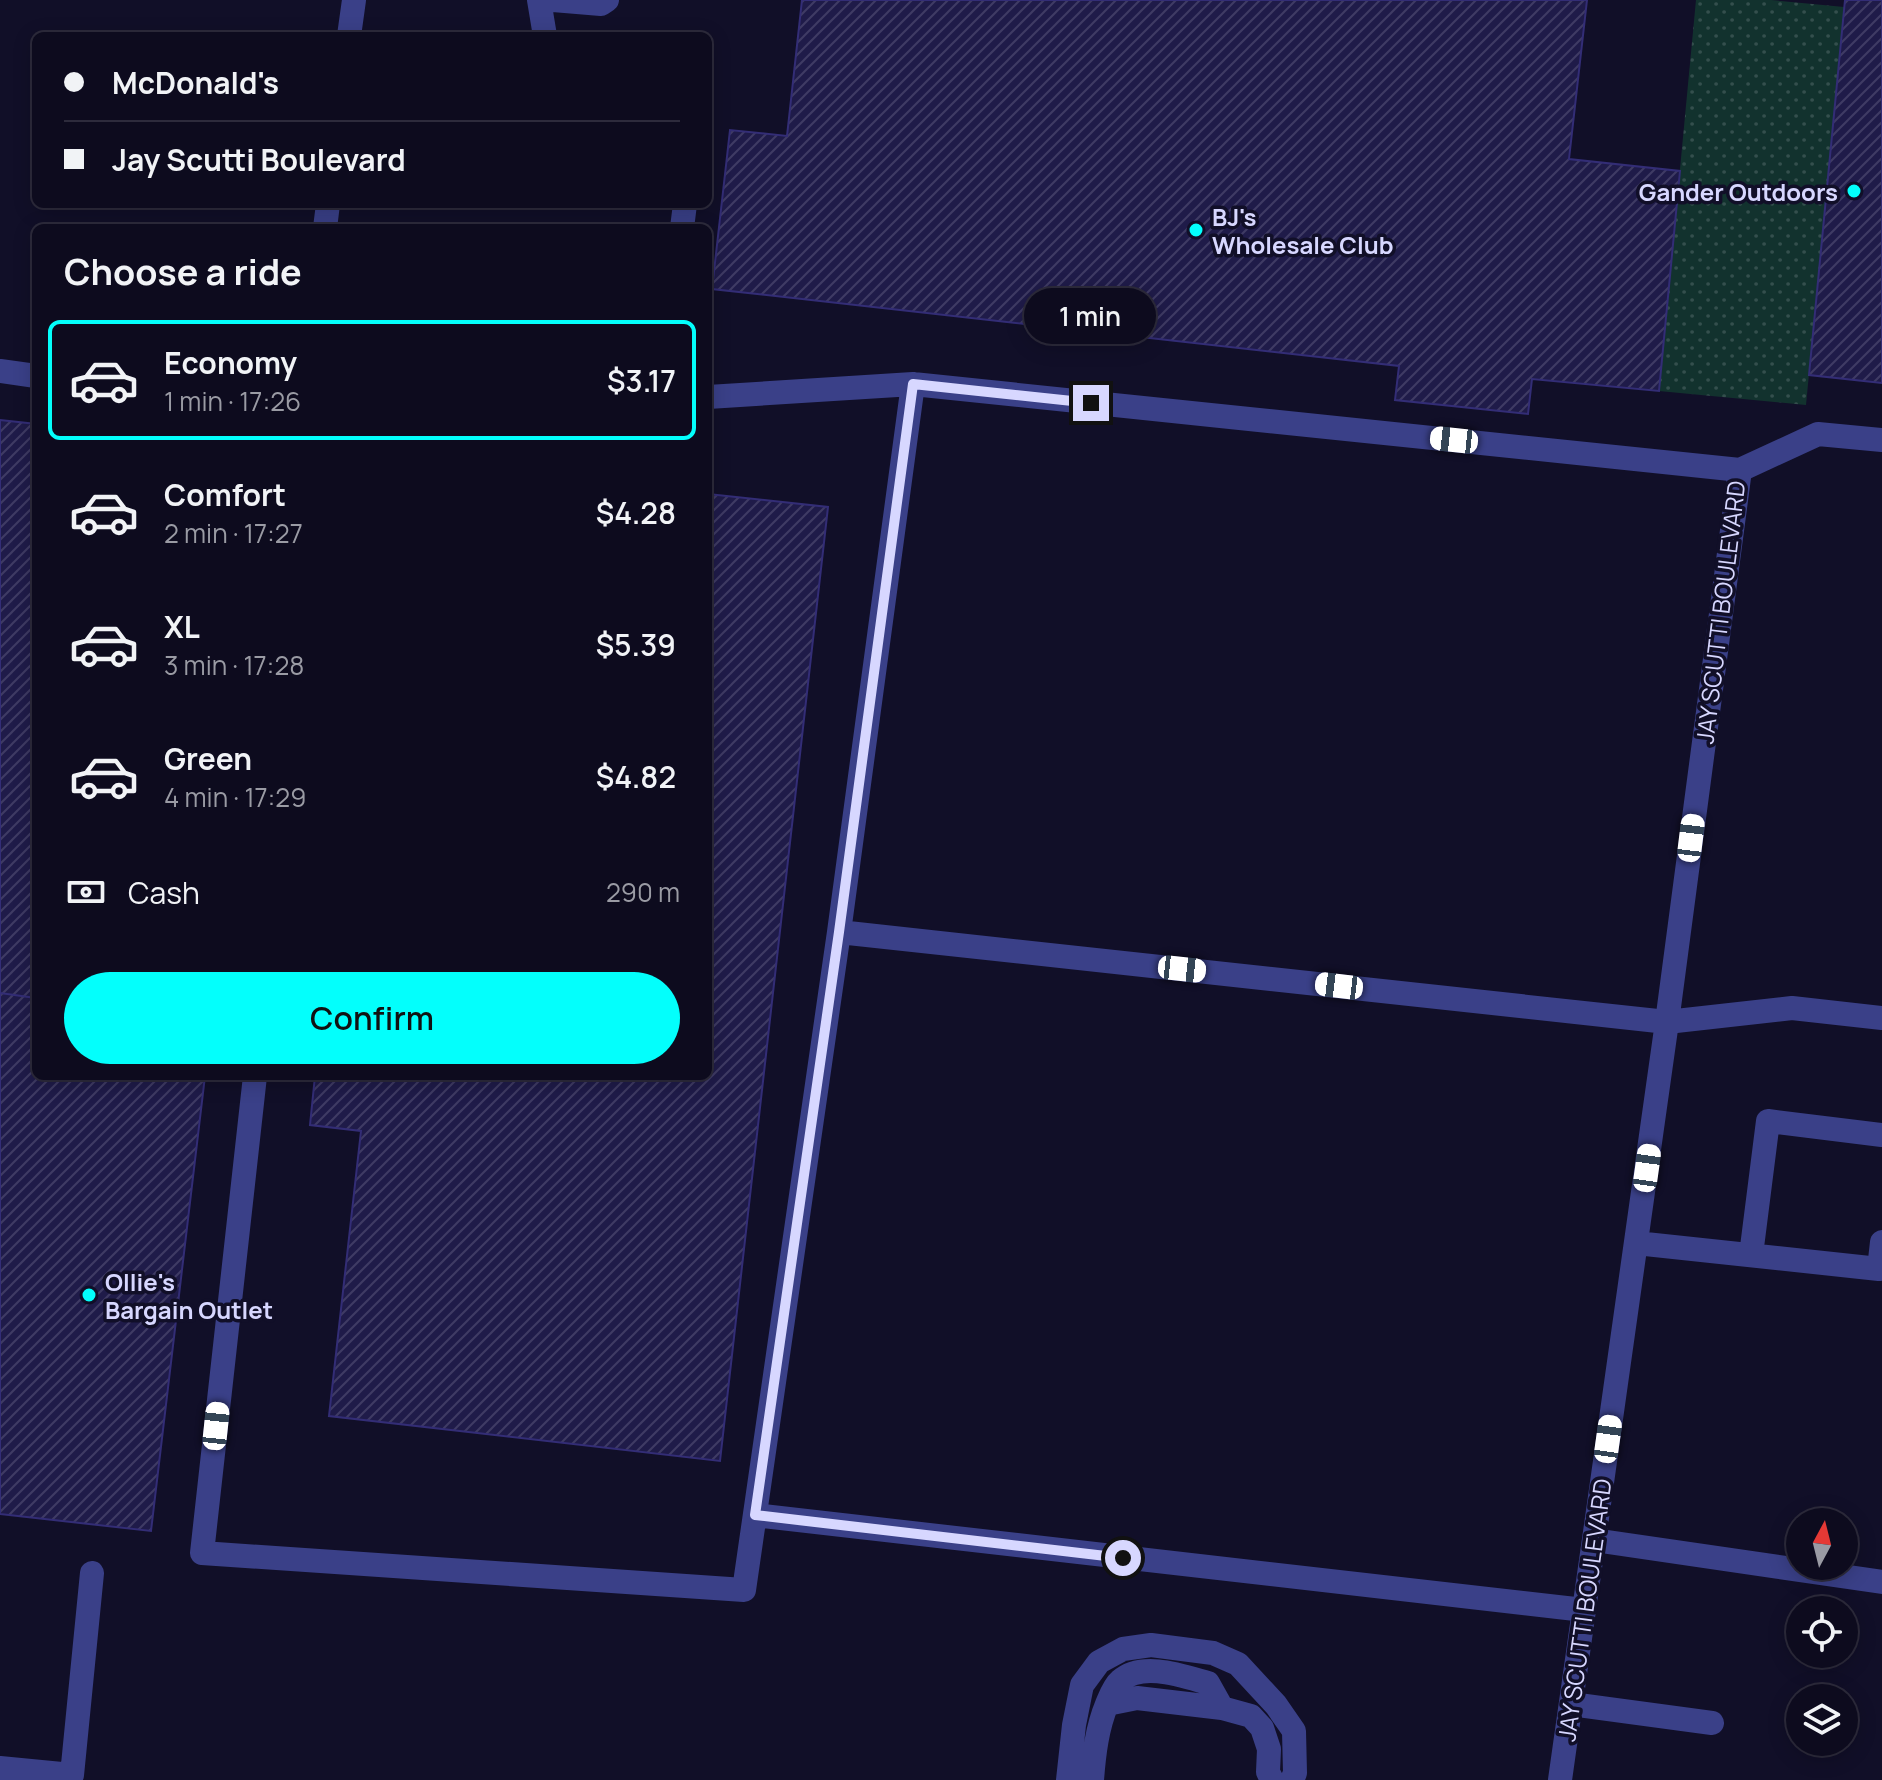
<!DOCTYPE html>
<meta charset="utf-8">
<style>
body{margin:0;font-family:Manrope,sans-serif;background:#161427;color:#f1f3f6;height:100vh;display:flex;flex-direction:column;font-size:30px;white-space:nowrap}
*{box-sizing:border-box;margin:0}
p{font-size:26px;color:#9a9ba4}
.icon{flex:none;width:44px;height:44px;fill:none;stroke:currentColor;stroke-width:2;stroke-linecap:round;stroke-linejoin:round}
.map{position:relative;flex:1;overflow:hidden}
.sheet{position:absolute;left:32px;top:224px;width:680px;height:856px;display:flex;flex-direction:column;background:#0d0b1e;border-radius:12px;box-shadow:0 4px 20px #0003,0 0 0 2px #2d2b3c}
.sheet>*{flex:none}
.guide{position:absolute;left:32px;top:32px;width:680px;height:176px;border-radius:12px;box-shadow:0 4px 20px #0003,0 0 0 2px #2d2b3c;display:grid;align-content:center;height:176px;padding:0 32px;background:#0d0b1e}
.needle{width:52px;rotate:7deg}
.tools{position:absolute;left:1786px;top:1508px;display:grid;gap:16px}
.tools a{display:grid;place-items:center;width:72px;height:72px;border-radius:50%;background:#0d0b1e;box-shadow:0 4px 20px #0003,0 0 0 2px #2d2b3c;font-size:40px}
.end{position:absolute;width:36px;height:36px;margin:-18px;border:10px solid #d7d7ff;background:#111;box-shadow:0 0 0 4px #111}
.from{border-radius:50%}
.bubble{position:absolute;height:56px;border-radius:28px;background:#0d0b1e;box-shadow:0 4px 20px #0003,0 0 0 2px #2d2b3c;font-size:26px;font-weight:600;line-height:56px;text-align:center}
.car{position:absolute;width:24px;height:48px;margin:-24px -12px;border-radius:10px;box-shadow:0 0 6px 2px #0007;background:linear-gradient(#fff 24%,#345 0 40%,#fff 0 76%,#345 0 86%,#fff 0)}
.guide b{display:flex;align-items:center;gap:28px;height:76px;font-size:30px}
.guide b+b{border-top:2px solid #2d2b3c}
.guide i{width:20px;height:20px;background:#f1f3f6}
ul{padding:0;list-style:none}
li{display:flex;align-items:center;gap:24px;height:120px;margin:0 16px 12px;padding:0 16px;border:4px solid transparent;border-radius:12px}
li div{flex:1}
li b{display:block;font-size:30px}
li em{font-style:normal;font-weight:600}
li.on{border-color:#03fffc}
li>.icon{width:72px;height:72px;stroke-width:1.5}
h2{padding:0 32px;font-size:36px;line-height:96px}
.pay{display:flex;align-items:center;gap:20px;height:88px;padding:0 32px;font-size:30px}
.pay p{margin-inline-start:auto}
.action{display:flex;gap:16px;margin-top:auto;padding:16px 32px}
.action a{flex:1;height:92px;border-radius:48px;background:#03fffc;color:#111;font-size:32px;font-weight:600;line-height:92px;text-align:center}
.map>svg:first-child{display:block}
.grass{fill:url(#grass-dots)}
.building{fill:url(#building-hatch);stroke:#332d76;stroke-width:2}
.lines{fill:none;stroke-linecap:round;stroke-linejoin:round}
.minor{stroke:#3a4088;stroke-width:24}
.route{stroke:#d7d7ff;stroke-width:10}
.poi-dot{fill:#03fffc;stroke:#110f28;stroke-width:3}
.labels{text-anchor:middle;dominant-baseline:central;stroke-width:7;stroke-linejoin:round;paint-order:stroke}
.poi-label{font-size:24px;font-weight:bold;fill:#d7d7ff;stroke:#110f28;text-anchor:start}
.street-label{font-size:24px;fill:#d7d7ff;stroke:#110f28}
</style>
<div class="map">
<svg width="1882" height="1780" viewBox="0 0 1882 1780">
<defs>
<pattern id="grass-dots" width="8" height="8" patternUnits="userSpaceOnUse" patternTransform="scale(2)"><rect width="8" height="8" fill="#12322e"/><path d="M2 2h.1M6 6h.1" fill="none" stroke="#344f4d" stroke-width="1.8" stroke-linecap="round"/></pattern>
<pattern id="building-hatch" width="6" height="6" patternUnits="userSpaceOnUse" patternTransform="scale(2)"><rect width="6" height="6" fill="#1f1b49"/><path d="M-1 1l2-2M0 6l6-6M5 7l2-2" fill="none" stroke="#3f3b64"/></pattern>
</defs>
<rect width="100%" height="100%" fill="#110f28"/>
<path class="grass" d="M1696,0H1771L1844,7L1806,405L1659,391Z"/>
<path class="building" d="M802,0H1587L1569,159L1680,171L1659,391L1532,379L1528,414L1395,400L1399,366L712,289L730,130L787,136Z
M1845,0H1882V383L1809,375Z
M0,420L36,424V998L0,993Z
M708,494L828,507L720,1461L329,1416L361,1131L310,1125L315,1076H708Z
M0,993L36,998V1076H205L151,1531L0,1514Z"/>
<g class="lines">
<path class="minor" d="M539,0L545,36
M553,0L601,4L607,0
M349,36L354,0
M325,228L328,204
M682,228L685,204
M0,371L36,376
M708,397L913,384L1740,470L1667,1022L1560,1780
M1740,470L1818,434L1882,440
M839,932L1667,1022L1792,1008L1882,1018
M255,1076L202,1553L744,1590L839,932L913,384
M1636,1243L1879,1269L1882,1242
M1751,1255L1768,1121L1882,1135
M755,1515L1584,1610
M1594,1540L1882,1582
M1107,1704C1110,1697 1114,1686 1120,1681C1142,1661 1183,1676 1208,1683L1222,1708
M1571,1704L1712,1723
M0,1768L72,1775L92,1573
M1068,1780L1074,1725L1082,1685L1099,1662L1123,1649L1151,1645L1213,1653L1238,1664L1276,1705L1294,1731L1295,1773L1292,1780
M1092,1780C1094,1754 1097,1728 1107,1704L1137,1698L1222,1708L1251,1716L1262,1728L1269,1749L1268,1772L1272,1780"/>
</g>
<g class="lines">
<path class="route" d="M1091,403L913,384L839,932L755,1515L1123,1558"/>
</g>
<g class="poi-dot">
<circle cx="1854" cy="191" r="8"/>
<circle cx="1196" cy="230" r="8"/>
<circle cx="89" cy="1295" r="8"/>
</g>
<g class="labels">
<g class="poi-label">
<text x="1838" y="191" text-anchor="end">Gander Outdoors</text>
<text x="1212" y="216">BJ's<tspan x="1212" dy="28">Wholesale Club</tspan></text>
<text x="105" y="1281">Ollie's<tspan x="105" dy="28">Bargain Outlet</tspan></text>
</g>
<g class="street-label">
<text transform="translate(1720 612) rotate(-83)">JAY SCUTTI BOULEVARD</text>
<text transform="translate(1584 1610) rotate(-82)">JAY SCUTTI BOULEVARD</text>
</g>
</g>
</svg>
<div class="tools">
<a><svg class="needle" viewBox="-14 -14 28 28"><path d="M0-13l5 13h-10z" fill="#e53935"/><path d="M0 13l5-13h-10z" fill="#9a9ba4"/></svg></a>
<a><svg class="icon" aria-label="locate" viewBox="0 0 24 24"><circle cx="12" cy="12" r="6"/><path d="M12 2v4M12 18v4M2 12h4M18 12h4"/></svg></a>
<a><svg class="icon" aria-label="layers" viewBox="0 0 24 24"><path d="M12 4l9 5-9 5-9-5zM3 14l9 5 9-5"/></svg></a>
</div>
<i class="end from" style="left:1123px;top:1558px"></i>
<i class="end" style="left:1091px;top:403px"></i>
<div class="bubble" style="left:1024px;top:288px;width:132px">1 min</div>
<i class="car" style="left:1454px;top:440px;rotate:276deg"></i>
<i class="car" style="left:1691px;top:838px;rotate:7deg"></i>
<i class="car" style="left:1182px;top:969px;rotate:96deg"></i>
<i class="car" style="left:1339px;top:986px;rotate:277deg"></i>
<i class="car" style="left:1647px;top:1168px;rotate:8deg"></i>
<i class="car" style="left:216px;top:1426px;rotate:6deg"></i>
<i class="car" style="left:1608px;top:1439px;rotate:8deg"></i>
<div class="guide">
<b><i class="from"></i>McDonald's</b>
<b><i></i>Jay Scutti Boulevard</b>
</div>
<section class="sheet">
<h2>Choose a ride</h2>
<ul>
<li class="on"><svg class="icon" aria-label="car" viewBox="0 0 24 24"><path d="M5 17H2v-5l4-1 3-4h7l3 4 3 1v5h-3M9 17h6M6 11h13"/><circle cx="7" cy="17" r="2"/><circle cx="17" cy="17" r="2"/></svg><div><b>Economy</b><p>1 min · 17:26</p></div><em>$3.17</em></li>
<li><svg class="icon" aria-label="car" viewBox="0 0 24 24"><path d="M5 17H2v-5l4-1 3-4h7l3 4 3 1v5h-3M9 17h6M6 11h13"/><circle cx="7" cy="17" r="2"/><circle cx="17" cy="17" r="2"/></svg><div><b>Comfort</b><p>2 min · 17:27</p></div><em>$4.28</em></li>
<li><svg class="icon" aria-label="car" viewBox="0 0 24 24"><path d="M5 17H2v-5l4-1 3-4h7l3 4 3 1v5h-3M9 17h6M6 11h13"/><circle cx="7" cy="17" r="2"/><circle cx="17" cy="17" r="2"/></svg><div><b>XL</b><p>3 min · 17:28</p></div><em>$5.39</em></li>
<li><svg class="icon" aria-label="car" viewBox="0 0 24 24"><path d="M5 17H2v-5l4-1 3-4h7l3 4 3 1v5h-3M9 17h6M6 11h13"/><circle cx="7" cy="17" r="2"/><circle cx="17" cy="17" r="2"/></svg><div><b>Green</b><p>4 min · 17:29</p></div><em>$4.82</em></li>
</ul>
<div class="pay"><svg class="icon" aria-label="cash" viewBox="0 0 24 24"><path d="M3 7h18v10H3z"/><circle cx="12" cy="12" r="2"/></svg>Cash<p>290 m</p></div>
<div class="action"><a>Confirm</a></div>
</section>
</div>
